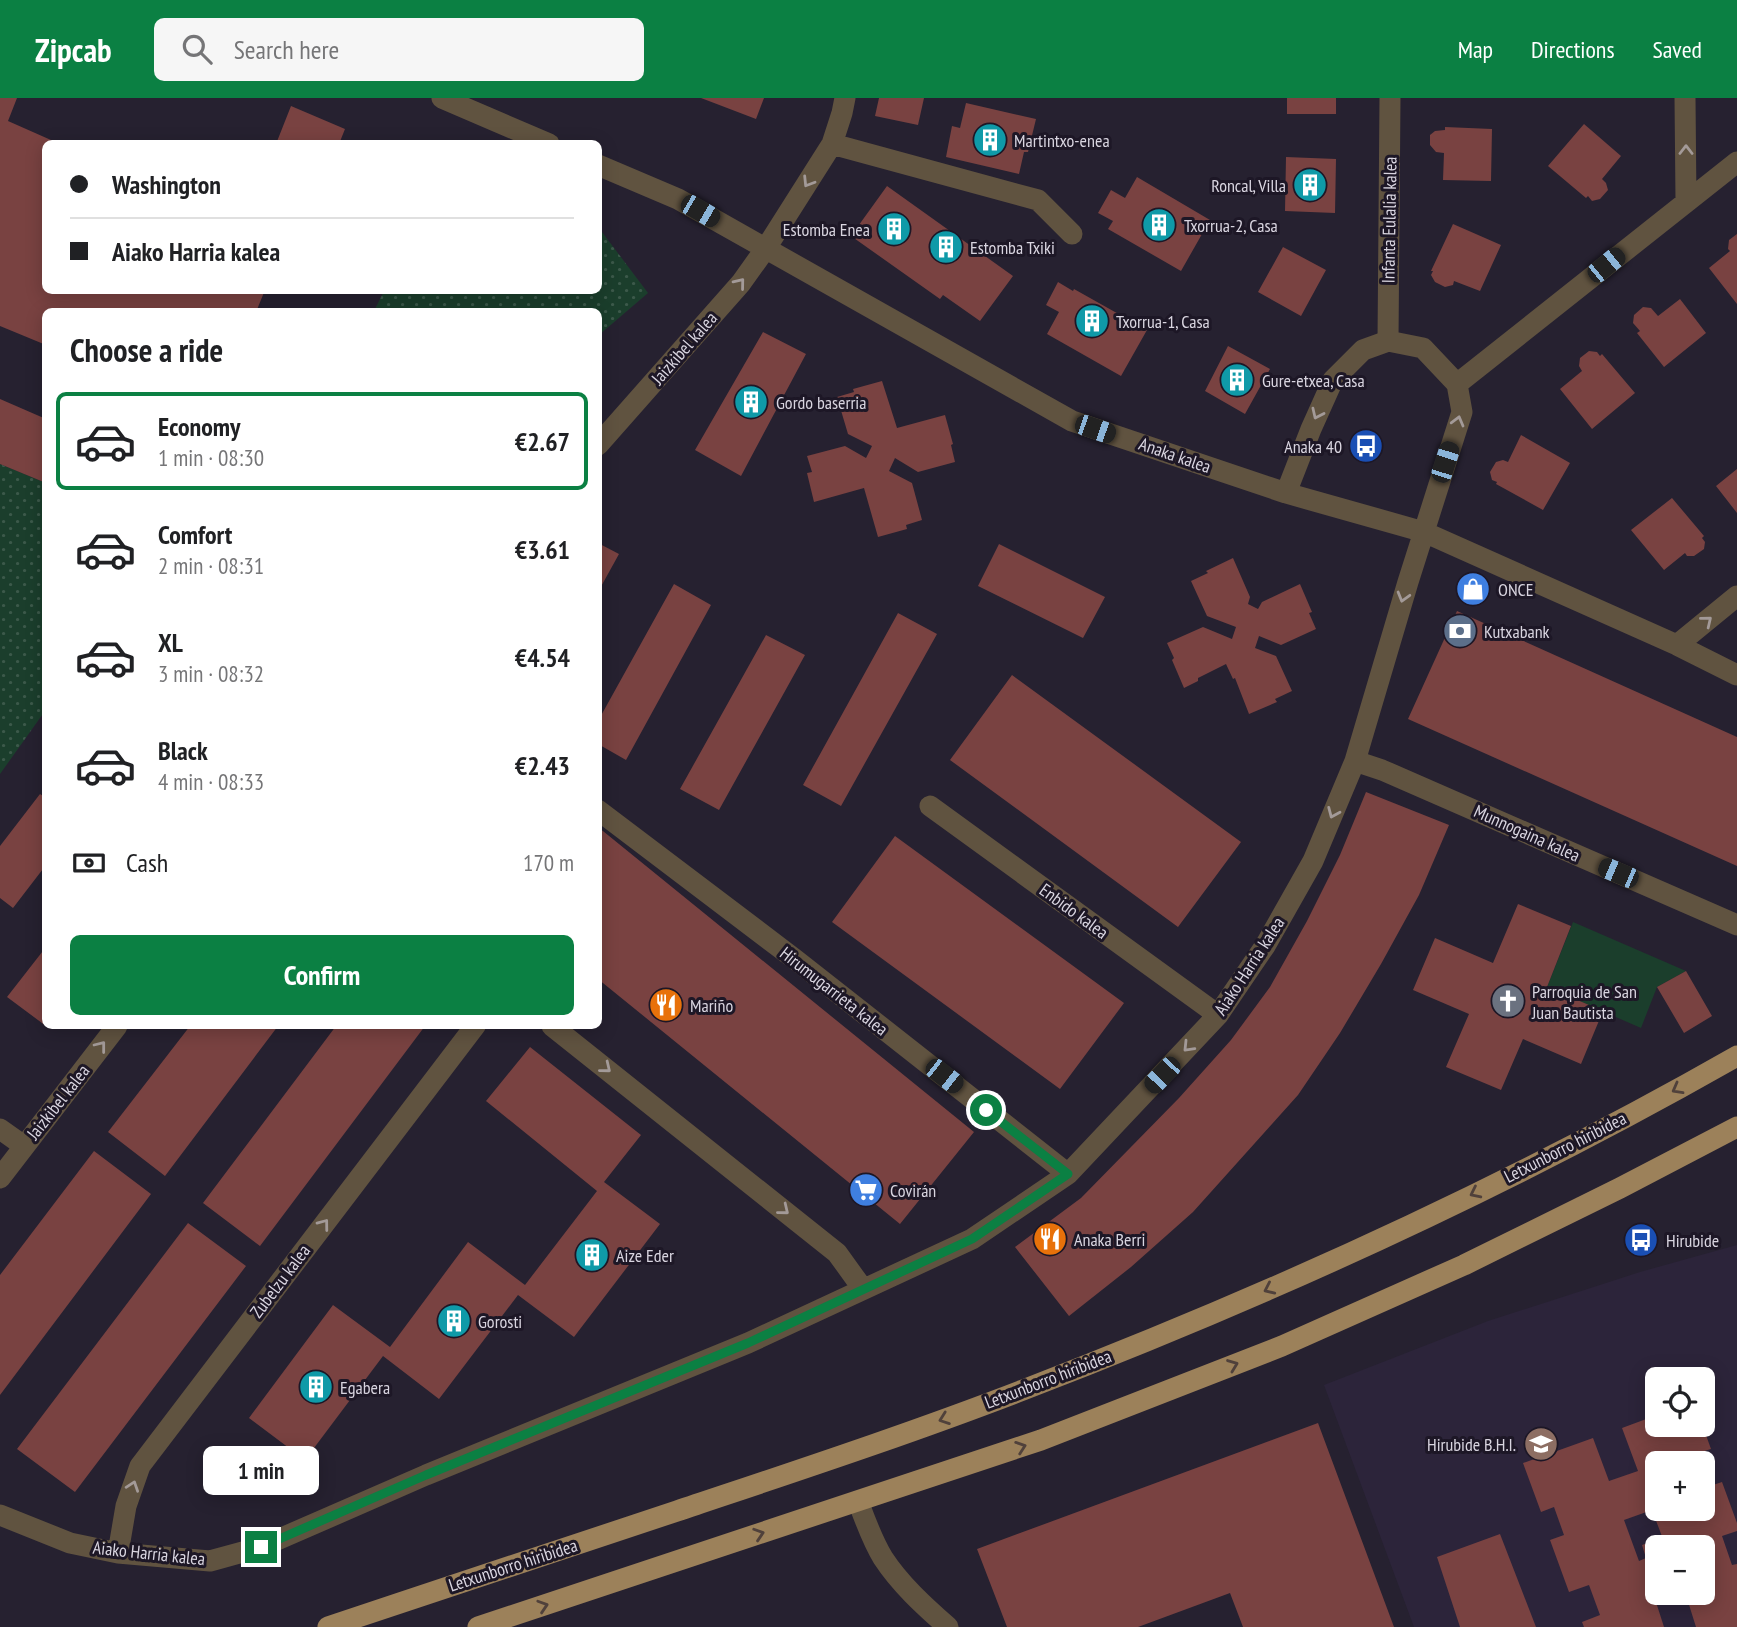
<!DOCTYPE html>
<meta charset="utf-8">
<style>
body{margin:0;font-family:"PT Sans Narrow",sans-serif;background:#f6f6f6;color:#202124;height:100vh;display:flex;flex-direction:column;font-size:26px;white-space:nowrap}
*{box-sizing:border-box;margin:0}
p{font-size:23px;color:#757577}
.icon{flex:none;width:38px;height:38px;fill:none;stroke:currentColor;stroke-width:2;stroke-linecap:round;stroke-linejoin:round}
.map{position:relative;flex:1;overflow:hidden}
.details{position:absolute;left:42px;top:210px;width:560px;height:721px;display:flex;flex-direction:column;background:#fff;border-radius:10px;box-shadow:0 4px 18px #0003}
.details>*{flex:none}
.top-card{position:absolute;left:42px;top:42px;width:560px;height:154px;border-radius:10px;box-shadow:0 4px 18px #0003;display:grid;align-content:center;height:154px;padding:0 28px;background:#fff}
.fabs{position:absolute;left:1645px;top:1269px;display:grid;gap:14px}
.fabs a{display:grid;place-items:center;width:70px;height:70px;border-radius:10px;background:#fff;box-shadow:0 4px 18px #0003;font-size:35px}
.end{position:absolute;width:32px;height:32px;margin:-16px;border:9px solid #0b8043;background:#fff;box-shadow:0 0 0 4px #fff}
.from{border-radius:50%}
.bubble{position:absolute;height:49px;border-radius:10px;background:#fff;box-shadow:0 4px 18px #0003;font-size:23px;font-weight:700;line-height:49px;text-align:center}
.car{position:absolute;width:21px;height:42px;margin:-21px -10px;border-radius:9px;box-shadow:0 0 5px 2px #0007;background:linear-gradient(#222 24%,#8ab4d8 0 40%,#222 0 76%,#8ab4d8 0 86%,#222 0)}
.top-card b{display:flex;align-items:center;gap:24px;height:66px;font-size:26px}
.top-card b+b{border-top:2px solid #e0e0e0}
.top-card i{width:18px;height:18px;background:#202124}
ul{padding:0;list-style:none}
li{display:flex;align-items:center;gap:21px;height:98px;margin:0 14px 10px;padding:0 14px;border:4px solid transparent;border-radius:10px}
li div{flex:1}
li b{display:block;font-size:26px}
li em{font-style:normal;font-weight:700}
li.selected{border-color:#0b8043}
li>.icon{width:63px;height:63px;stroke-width:1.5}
h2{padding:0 28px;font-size:32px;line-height:84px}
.pay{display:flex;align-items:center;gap:18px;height:77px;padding:0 28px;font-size:26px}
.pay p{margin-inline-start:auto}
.cta{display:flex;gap:14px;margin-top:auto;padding:14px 28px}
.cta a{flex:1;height:80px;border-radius:10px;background:#0b8043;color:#fff;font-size:28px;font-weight:700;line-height:80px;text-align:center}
header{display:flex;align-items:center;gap:42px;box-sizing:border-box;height:98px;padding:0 35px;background:#0b8043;color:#fff}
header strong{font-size:33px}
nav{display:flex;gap:38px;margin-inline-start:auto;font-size:24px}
.search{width:490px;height:63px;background:#f6f6f6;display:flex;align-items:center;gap:18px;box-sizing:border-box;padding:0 24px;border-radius:10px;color:#757577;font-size:26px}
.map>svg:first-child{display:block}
.built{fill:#2c243a;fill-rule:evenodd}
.grass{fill:url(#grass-dots)}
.pitch{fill:#1b3e2c}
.building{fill:#794241}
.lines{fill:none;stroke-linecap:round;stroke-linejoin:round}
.minor{stroke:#605340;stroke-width:21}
.major{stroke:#9c815a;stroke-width:21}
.oneway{stroke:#a39a98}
.oneway2{stroke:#50413b}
.route{stroke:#0b8043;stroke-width:9}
.labels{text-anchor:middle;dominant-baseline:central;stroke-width:6;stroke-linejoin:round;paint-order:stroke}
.poi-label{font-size:18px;fill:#d9d5e0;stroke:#1d1726;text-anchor:start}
.street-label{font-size:18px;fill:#d9d5e0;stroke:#1d1726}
</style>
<header>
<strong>Zipcab</strong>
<div class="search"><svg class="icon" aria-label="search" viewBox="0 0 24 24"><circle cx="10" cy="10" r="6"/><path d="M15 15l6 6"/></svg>Search here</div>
<nav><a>Map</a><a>Directions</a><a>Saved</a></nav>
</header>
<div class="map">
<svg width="1737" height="1529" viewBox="0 0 1737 1529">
<defs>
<pattern id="grass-dots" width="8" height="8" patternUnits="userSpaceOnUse" patternTransform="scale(1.75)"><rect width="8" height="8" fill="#1b3e2c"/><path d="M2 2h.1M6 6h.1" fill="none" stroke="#3c594a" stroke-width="1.8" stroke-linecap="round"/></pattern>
</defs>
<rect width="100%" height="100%" fill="#262130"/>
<path class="built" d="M1737,1147V1529H1414L1324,1287L1488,1223L1640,1174ZM1657,1281H1703V1326H1657ZM1657,1365H1703V1410H1657ZM1657,1449H1703V1494H1657Z"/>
<path class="grass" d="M599,130L648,195L599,237L598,214L374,213L384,193L598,192Z
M0,366L46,385L45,613L0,676Z"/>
<path class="pitch" d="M1573,824L1686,873L1657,889L1641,930L1547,889Z"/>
<path class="building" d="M0,0H17L8,23L60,46H46V192H265L256,214H46V247L0,228Z
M701,0H764L756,21Z
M879,0H924L918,27L875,18Z
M1287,0H1336V16H1287Z
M966,5L1036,21L1028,54H1024L1019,76L946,59L952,28L960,30Z
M291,8L345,31L339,46H276Z
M1584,26L1621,58L1602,81L1606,85L1608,92L1600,101L1592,103L1588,98L1586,100L1548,68Z
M1445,29L1492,31L1491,83L1443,82L1444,55L1436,54L1430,47V37L1435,33L1445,32Z
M1286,59L1336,61L1335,115L1285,113Z
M1137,79L1210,122L1181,173L1108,131L1113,123L1098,115L1111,92L1125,100Z
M887,88L1013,178L980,223L943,197L940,201L851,138Z
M1453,126L1501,147L1480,193L1454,183L1453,187L1445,189L1435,184L1431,177L1433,173H1431Z
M1737,136V206L1709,170L1730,153L1728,151L1729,142Z
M1283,149L1326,172L1301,218L1258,194Z
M1058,184L1073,193L1074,191L1147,232L1121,278L1047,236L1059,214L1046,207Z
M1680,201L1706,235L1664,269L1637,235L1640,233L1633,225L1634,217L1643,209L1651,210L1658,218Z
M763,234L806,256L741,378L695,352Z
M1228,248L1270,271L1245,316L1205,293Z
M1589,253L1597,254L1600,258L1602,256L1635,295L1592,331L1560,291L1582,273L1579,268L1580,260Z
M882,283L897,330L945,317L953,346L951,347L955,364L918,374L895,360L889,373L912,385L922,422L906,427L907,431L878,439L864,390L814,404L807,375L812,374L807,358L845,348L866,360L872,348L848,336L837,299L854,294L853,291Z
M0,301L46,321V385L0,366Z
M1521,337L1570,365L1543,412L1496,386L1497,384L1492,382L1490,374L1496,364L1503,362L1508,364Z
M1737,371V415L1716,388Z
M1672,400L1704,438L1702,440L1705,444L1704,451L1694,458H1687L1685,455L1664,472L1631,432Z
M598,445L619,456L598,494Z
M999,446L1105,499L1083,540L978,488Z
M1233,460L1250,499L1248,506L1258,511L1262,504L1300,486L1312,514L1309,515L1316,531L1281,547L1259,538L1255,550L1276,558L1292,593L1275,601L1277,604L1249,616L1235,580L1233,581L1226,566L1198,580V583L1184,590L1172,562L1174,560L1167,545L1203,529L1232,541L1236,529L1207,518L1191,483L1208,475L1206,473Z
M674,486L711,507L626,662L598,646V623Z
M1457,513L1737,639V768L1408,621Z
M898,515L937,536L841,708L803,687Z
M766,537L805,557L719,712L680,691Z
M1012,577L1241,744L1178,829L950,662Z
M1366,694L1449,727L1419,797L1381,866L1340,935L1298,997L1193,1114L1131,1169L1069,1218L1015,1149L1081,1100L1179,1000L1231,942L1270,889L1307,823L1340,757Z
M40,696L46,700V767L13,810L0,800V748Z
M598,729L974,1034L900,1126L598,881Z
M895,738L1124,905L1060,991L832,824Z
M1518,806L1571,828L1547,889L1603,913L1581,966L1523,941L1501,992L1446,969L1469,916L1413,892L1435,840L1493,865Z
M46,849V928L7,899Z
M1686,873L1712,918L1684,935L1657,889Z
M190,928H278L165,1078L108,1034Z
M336,928H425L260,1148L203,1105Z
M530,949L641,1037L604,1084L660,1126L574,1239L518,1197L439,1301L383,1258L305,1362L249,1320L333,1207L390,1249L468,1144L525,1187L597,1093L486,1003Z
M94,1053L151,1096L0,1297V1177Z
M188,1125L246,1168L75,1394L17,1351Z
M1657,1317V1326H1702L1711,1351L1698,1355L1701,1365H1657V1410H1703V1370L1710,1388L1722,1384L1737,1425V1433L1722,1438L1732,1467L1737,1466V1529H1696L1685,1494H1703V1449H1666L1652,1412L1624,1422L1639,1463L1646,1460L1642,1447L1656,1442L1658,1449L1657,1494L1672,1495L1655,1501L1664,1529H1584L1582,1524L1600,1517L1589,1487L1569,1494L1550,1442L1564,1437L1554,1409L1541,1414L1523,1365L1593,1340L1609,1383L1638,1373L1622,1330Z
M1318,1325L1394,1529H1243L1230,1495L1138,1529H1007L977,1451Z
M1500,1436L1536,1529H1460L1437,1459Z"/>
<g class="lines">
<path class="minor" d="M442,0L549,46
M1685,0L1686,103
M832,46L1038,102L1072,136
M598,67L678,101L1072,323L1286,395L1424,434L1677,547L1737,577
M1388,243L1390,0
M1457,286L1737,64
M598,347L741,185L766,150L832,46L842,15L845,0
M1677,547L1737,498
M1355,663L1382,672L1737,827
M930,708L1218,917
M598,712L796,862L1068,1076
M552,928L837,1155L863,1191
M0,1031L24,1048
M0,1080L117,928
M858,1403C865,1422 872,1442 883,1460C900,1486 924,1508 948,1529
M0,1417L70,1445L118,1455L210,1463L261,1449L426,1377L748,1245L972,1141L1068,1076L1218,917L1265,848L1313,763L1355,663L1408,484L1462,314L1457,286L1423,250L1388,243L1363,252L1333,282L1311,331L1286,395
M118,1455L126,1408L140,1368L475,928"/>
<path class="major" d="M328,1529C444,1490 560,1452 677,1413C793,1374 909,1336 1023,1292C1268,1198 1509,1088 1737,958
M478,1529L1041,1342L1282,1248L1464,1167L1620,1090L1737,1029"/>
</g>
<defs><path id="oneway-chevron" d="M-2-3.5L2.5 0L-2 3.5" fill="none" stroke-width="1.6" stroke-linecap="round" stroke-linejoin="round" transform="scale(1.75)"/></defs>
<g class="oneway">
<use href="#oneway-chevron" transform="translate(1686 52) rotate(-90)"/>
<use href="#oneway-chevron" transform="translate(808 84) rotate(122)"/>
<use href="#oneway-chevron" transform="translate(740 185) rotate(-51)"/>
<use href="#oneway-chevron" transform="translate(1317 316) rotate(115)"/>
<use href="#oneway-chevron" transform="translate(1458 323) rotate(-75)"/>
<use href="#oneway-chevron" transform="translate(1403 499) rotate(106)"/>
<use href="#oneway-chevron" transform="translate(1707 523) rotate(-39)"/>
<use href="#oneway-chevron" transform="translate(1333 715) rotate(113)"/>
<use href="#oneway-chevron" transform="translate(101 948) rotate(-52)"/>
<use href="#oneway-chevron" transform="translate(1188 949) rotate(134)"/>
<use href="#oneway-chevron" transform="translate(606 970) rotate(39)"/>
<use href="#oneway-chevron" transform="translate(784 1112) rotate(39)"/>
<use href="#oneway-chevron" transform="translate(324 1126) rotate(-53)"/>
<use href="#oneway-chevron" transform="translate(133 1388) rotate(-71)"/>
</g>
<g class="oneway2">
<use href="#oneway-chevron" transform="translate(1677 991) rotate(151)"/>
<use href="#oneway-chevron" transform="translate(1475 1095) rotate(154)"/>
<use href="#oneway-chevron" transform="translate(1269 1191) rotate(155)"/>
<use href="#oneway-chevron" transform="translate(1233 1267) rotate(-21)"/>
<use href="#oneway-chevron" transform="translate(944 1321) rotate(160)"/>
<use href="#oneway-chevron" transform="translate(1021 1349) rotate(-19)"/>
<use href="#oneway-chevron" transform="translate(759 1436) rotate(-18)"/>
<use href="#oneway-chevron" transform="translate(543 1508) rotate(-18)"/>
</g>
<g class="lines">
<path class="route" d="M261,1449L426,1377L748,1245L972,1141L1068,1076L986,1012"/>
</g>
<defs>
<g id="building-disc" transform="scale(1.75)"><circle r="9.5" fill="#0f9aa8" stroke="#1d1726"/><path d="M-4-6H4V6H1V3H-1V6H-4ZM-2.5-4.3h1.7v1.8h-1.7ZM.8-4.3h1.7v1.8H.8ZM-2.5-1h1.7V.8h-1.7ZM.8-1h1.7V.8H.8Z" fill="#fff"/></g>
<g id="bus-disc" transform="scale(1.75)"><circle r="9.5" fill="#1a4fb4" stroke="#1d1726"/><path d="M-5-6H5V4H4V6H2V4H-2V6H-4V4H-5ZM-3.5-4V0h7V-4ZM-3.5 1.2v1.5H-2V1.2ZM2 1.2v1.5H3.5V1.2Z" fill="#fff"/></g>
<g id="shop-disc" transform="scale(1.75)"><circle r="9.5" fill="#3f7fe0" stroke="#1d1726"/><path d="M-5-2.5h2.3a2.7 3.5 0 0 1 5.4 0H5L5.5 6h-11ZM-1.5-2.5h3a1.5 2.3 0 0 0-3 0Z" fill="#fff"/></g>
<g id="bank-disc" transform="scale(1.75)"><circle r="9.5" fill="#5c6f8a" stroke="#1d1726"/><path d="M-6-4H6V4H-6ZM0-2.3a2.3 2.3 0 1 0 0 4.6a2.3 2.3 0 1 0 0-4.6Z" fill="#fff"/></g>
<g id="church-disc" transform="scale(1.75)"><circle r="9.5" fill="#6b7280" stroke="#1d1726"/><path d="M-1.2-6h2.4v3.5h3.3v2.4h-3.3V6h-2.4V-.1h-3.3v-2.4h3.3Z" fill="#fff"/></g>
<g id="restaurant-disc" transform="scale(1.75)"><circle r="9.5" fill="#e8710a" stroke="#1d1726"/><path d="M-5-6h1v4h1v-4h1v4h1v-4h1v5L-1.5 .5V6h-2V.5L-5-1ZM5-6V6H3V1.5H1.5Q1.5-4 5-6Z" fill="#fff"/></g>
<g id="supermarket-disc" transform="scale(1.75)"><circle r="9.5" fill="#3f7fe0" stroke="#1d1726"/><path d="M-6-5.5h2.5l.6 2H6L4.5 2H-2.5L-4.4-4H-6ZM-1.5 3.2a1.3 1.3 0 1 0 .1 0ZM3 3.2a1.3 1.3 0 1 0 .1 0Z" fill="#fff"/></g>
<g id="school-disc" transform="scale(1.75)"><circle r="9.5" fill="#8d6e63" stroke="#1d1726"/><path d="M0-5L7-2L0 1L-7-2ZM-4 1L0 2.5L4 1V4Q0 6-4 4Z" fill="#fff"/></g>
</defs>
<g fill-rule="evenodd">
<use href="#building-disc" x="990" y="42"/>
<use href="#building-disc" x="1310" y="87"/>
<use href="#building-disc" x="1159" y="127"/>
<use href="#building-disc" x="894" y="131"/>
<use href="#building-disc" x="946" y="149"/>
<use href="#building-disc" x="1092" y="223"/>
<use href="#building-disc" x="1237" y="282"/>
<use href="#building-disc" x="751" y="304"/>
<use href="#bus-disc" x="1366" y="348"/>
<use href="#shop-disc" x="1473" y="491"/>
<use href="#bank-disc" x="1460" y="533"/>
<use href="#church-disc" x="1508" y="903"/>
<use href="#restaurant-disc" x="666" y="907"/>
<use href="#supermarket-disc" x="866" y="1092"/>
<use href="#restaurant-disc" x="1050" y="1141"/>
<use href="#bus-disc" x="1641" y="1142"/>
<use href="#building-disc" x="592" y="1157"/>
<use href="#building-disc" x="454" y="1223"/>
<use href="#building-disc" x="316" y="1289"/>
<use href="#school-disc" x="1541" y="1346"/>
</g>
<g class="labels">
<g class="poi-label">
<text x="1014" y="42">Martintxo-enea</text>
<text x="1286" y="87" text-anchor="end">Roncal, Villa</text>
<text x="1184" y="127">Txorrua-2, Casa</text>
<text x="870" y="131" text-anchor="end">Estomba Enea</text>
<text x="970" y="149">Estomba Txiki</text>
<text x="1116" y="223">Txorrua-1, Casa</text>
<text x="1262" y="282">Gure-etxea, Casa</text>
<text x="776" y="304">Gordo baserria</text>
<text x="1342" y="348" text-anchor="end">Anaka 40</text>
<text x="1498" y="491">ONCE</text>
<text x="1484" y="533">Kutxabank</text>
<text x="1532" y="893">Parroquia de San<tspan x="1532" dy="21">Juan Bautista</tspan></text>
<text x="690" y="907">Mariño</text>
<text x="890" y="1092">Covirán</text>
<text x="1074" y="1141">Anaka Berri</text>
<text x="1666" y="1142">Hirubide</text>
<text x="616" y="1157">Aize Eder</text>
<text x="478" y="1223">Gorosti</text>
<text x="340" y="1289">Egabera</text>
<text x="1516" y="1346" text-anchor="end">Hirubide B.H.I.</text>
</g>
<g class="street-label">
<text transform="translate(1389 122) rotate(-89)">Infanta Eulalia kalea</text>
<text transform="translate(684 250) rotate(-49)">Jaizkibel kalea</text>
<text transform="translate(1175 357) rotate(19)">Anaka kalea</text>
<text transform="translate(1527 735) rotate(24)">Munnogaina kalea</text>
<text transform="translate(1074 813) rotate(36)">Enbido kalea</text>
<text transform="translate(1249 868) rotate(-57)">Aiako Harria kalea</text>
<text transform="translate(834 893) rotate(38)">Hirumugarrieta kalea</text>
<text transform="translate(58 1004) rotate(-52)">Jaizkibel kalea</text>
<text transform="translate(1565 1049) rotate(-27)">Letxunborro hiribidea</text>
<text transform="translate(280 1183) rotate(-53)">Zubelzu kalea</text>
<text transform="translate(1048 1281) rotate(-21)">Letxunborro hiribidea</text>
<text transform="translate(149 1455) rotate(6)">Aiako Harria kalea</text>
<text transform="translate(513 1467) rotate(-18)">Letxunborro hiribidea</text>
</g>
</g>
</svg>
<div class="fabs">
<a><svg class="icon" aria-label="locate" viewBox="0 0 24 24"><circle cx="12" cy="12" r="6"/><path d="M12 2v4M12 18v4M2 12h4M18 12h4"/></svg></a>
<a>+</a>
<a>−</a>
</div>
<i class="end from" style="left:986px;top:1012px"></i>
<i class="end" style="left:261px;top:1449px"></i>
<div class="bubble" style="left:203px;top:1348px;width:116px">1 min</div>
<i class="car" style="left:700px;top:113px;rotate:120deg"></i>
<i class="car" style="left:1606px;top:167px;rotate:51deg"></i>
<i class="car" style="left:1095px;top:331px;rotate:109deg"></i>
<i class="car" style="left:1445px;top:364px;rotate:18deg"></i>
<i class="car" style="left:1618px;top:775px;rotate:293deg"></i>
<i class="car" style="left:1162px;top:977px;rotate:224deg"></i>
<i class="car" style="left:944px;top:978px;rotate:128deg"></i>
<div class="top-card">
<b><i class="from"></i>Washington</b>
<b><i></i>Aiako Harria kalea</b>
</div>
<section class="details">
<h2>Choose a ride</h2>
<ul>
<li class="selected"><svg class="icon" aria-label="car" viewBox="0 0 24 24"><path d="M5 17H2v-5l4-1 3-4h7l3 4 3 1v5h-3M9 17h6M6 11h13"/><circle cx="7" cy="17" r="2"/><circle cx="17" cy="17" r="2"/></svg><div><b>Economy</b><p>1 min · 08:30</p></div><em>€2.67</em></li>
<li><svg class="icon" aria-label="car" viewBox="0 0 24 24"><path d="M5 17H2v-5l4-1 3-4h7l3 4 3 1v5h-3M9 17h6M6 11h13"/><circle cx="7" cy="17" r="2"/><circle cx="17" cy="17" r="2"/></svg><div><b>Comfort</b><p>2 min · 08:31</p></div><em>€3.61</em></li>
<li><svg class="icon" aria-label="car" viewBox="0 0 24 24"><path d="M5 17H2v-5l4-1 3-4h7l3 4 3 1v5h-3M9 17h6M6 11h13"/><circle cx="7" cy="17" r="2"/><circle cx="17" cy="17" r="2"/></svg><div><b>XL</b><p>3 min · 08:32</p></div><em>€4.54</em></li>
<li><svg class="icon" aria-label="car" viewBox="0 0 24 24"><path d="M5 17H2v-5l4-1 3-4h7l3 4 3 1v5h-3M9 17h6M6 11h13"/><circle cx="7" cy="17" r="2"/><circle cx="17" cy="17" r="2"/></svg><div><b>Black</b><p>4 min · 08:33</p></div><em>€2.43</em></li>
</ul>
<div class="pay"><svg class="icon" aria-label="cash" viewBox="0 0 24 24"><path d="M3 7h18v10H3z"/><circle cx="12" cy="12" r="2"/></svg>Cash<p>170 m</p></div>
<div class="cta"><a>Confirm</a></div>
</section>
</div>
